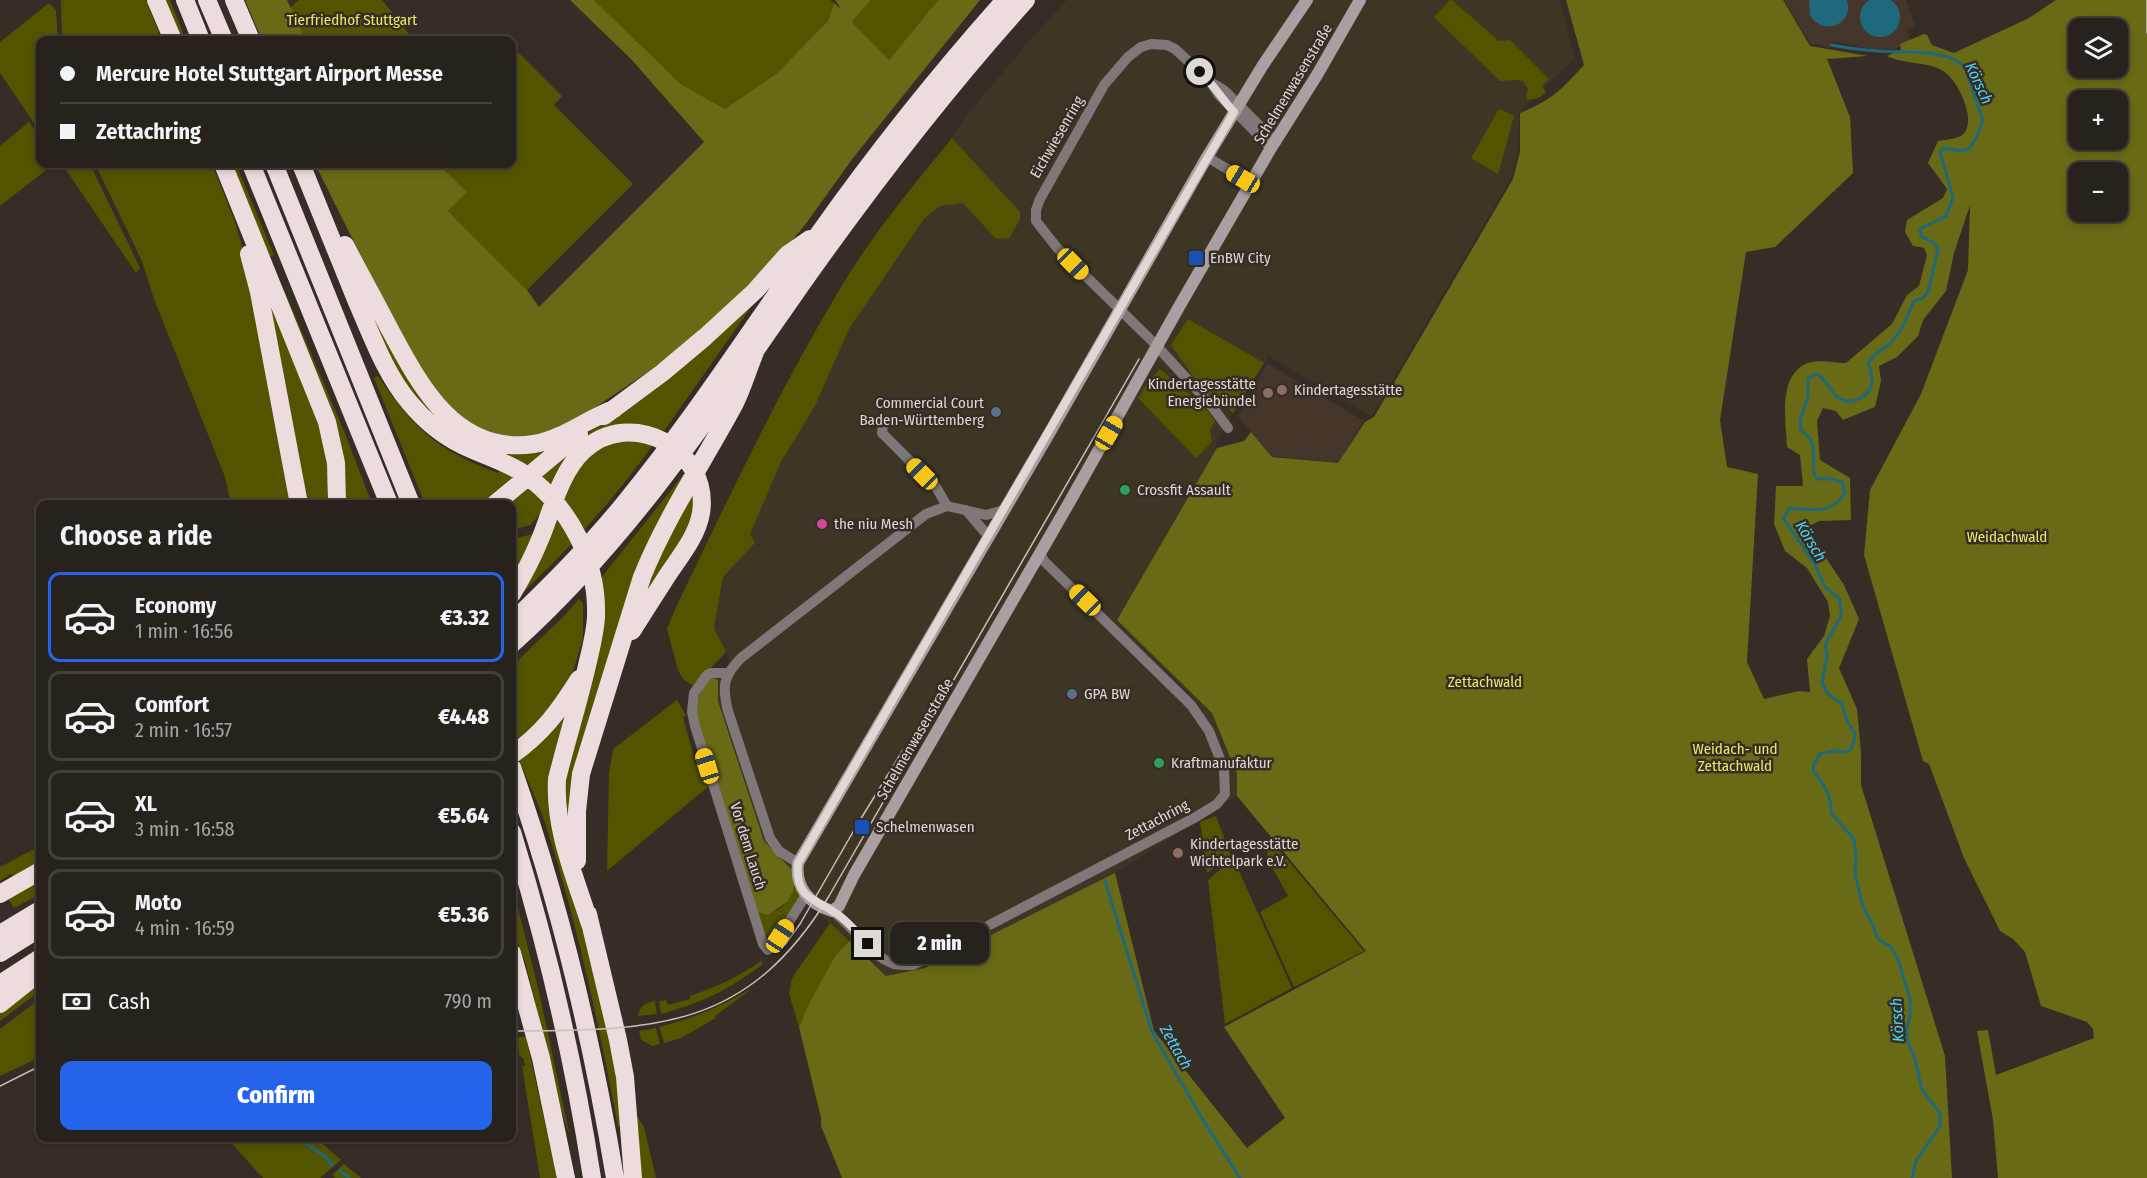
<!DOCTYPE html>
<meta charset="utf-8">
<style>
body{margin:0;font-family:"Fira Sans Condensed",sans-serif;background:#302a25;color:#f1f3f6;height:100vh;display:flex;flex-direction:column;font-size:22px;white-space:nowrap}
*{box-sizing:border-box;margin:0}
p{font-size:20px;color:#a5a4a3}
.icon{flex:none;width:33px;height:33px;fill:none;stroke:currentColor;stroke-width:2;stroke-linecap:round;stroke-linejoin:round}
.map{position:relative;flex:1;overflow:hidden}
.side{position:absolute;left:36px;top:500px;width:480px;height:642px;display:flex;flex-direction:column;background:#28221c;border-radius:12px;box-shadow:0 3px 9px #0003,0 0 0 2px #443f3b}
.side>*{flex:none}
.top-card{position:absolute;left:36px;top:36px;width:480px;height:132px;border-radius:12px;box-shadow:0 3px 9px #0003,0 0 0 2px #443f3b;display:grid;align-content:center;height:132px;padding:0 24px;background:#28221c}
.fabs{position:absolute;left:2068px;top:18px;display:grid;gap:12px}
.fabs a{display:grid;place-items:center;width:60px;height:60px;border-radius:12px;background:#28221c;box-shadow:0 3px 9px #0003,0 0 0 2px #443f3b;font-size:30px}
.end{position:absolute;width:27px;height:27px;margin:-14px;border:8px solid #ded9d4;background:#111;box-shadow:0 0 0 3px #111}
.from{border-radius:50%}
.bubble{position:absolute;height:42px;border-radius:12px;background:#28221c;box-shadow:0 3px 9px #0003,0 0 0 2px #443f3b;font-size:20px;font-weight:800;line-height:42px;text-align:center}
.car{position:absolute;width:18px;height:36px;margin:-18px -9px;border-radius:8px;box-shadow:0 0 4px 2px #0007;background:linear-gradient(#f5c518 24%,#345 0 40%,#f5c518 0 76%,#345 0 86%,#f5c518 0)}
.top-card b{display:flex;align-items:center;gap:21px;height:57px;font-size:22px}
.top-card b+b{border-top:2px solid #443f3b}
.top-card i{width:15px;height:15px;background:#f1f3f6}
ul{padding:0;list-style:none}
li{display:flex;align-items:center;gap:18px;height:90px;margin:0 12px 9px;padding:0 12px;border:3px solid #443f3b;border-radius:12px}
li div{flex:1}
li b{display:block;font-size:22px}
li em{font-style:normal;font-weight:800}
li.active{border-color:#2563eb}
li>.icon{width:54px;height:54px;stroke-width:1.5}
h2{padding:0 24px;font-size:27px;line-height:72px}
.pay{display:flex;align-items:center;gap:15px;height:66px;padding:0 24px;font-size:22px}
.pay p{margin-inline-start:auto}
.button{display:flex;gap:12px;margin-top:auto;padding:12px 24px}
.button a{flex:1;height:69px;border-radius:12px;background:#2563eb;color:#fff;font-size:24px;font-weight:800;line-height:69px;text-align:center}
.map>svg:first-child{display:block}
.commercial{fill:#3e3625}
.built{fill:#44362a}
.green{fill:#535400}
.forest{fill:#686a16;fill-rule:evenodd}
.water{fill:#1e6a7c}
.lines{fill:none;stroke-linecap:round;stroke-linejoin:round}
.stream{stroke:#1e6a7c;stroke-width:3}
.street{stroke:#7e7878;stroke-width:10}
.secondary{stroke:#aba0a1;stroke-width:12}
.highway{stroke:#ecdcde;stroke-width:18}
.tram{stroke:#c7c1bc;stroke-width:1.5}
.route{stroke:#ded9d4;stroke-width:8}
.transit-dot{fill:#1a4fb4;stroke:#362d26;stroke-width:2}
.education-dot{fill:#8d6e63;stroke:#362d26;stroke-width:2}
.service-dot{fill:#5c6f8a;stroke:#362d26;stroke-width:2}
.leisure-dot{fill:#2e9e5b;stroke:#362d26;stroke-width:2}
.hotel-dot{fill:#d1479c;stroke:#362d26;stroke-width:2}
.labels{text-anchor:middle;dominant-baseline:central;stroke-width:5;stroke-linejoin:round;paint-order:stroke}
.park-label{font-size:15px;fill:#e7eb63;stroke:#362d26}
.street-label{font-size:15px;fill:#ded9d4;stroke:#362d26}
.poi-label{font-size:15px;fill:#ded9d4;stroke:#362d26;text-anchor:start}
.water-label{font-size:16px;font-style:italic;fill:#49d5f6;stroke:#362d26}
</style>
<div class="map">
<svg width="2147" height="1178" viewBox="0 0 2147 1178">
<rect width="100%" height="100%" fill="#362d26"/>
<path class="commercial" d="M1067,0H1560L1575,58L1519,112L1518,151L1511,178L1372,416L1268,356L1216,441L1217,448L1209,464L1117,620L1212,713L1237,774V796L1115,873L925,968L886,976L798,894L795,883L777,855L764,841L718,701V680L727,672L729,657L714,628L723,577L755,543L750,534L781,462L815,406L849,329L924,219L940,206L963,203L1009,238L1020,220V212L952,138L967,115L1035,34Z"/>
<path class="built" d="M1784,0H1906L1915,26L1907,30L1911,42L1895,49L1876,50L1832,41L1830,48L1817,44L1811,45Z
M1267,363L1364,421L1338,463L1272,456L1238,417Z"/>
<path class="green" d="M61,0H146L162,40H62Z
M162,0H170L186,40H179Z
M299,0H382L414,40H306L290,8Z
M594,0H830L834,3L828,21L777,73L725,109L681,84Z
M871,0H938L889,60L852,22Z
M1450,0H1452L1499,41L1510,40L1549,79L1542,86L1546,92L1539,98L1528,100L1526,98L1528,89L1523,81L1515,80L1500,81L1434,17Z
M49,3L56,10L58,40H40V132L0,73V42Z
M512,46L562,96L554,105L633,184L527,290L448,211L467,192L438,164H512Z
M1499,109L1514,116L1498,174L1471,158Z
M29,122L40,139V164H54L0,206V146Z
M952,138L1020,212V220L1009,238L996,239L963,203L940,206L924,219L849,329L815,406L781,462L750,534L755,543L723,577L714,628L726,652L693,686L683,679L678,670L667,629L677,605C729,497 780,388 843,284C874,232 914,185 952,138Z
M62,164H90L140,268L136,273Z
M95,164H212L235,222L243,249L290,504H231L225,477L154,299L142,261Z
M229,164H236L274,255L267,257Z
M263,287C275,312 284,337 295,363C313,409 335,454 326,504H304Z
M360,288L557,443L487,504H425L374,378L378,376C415,430 437,450 498,473L509,459L423,409L391,361Z
M281,290H284L344,431L372,504H343Z
M761,293L664,431L645,425L608,430L544,510L530,525L512,530V504H501Z
M1188,319L1264,363L1233,413L1213,392L1208,397L1171,345Z
M1160,369L1204,406L1215,421L1210,430L1212,442L1196,458L1138,398L1148,382Z
M608,441L655,442C614,500 566,552 515,600L561,499L584,458Z
M699,455L655,534L571,843L560,796L601,578Z
M690,490L696,493L692,528L636,614L647,577Z
M533,534L512,586V539Z
M579,599L583,604V638L574,668L565,690L549,712L515,745L516,736L512,721V666L563,617Z
M677,700L686,715L683,717L696,764L703,761L710,785L607,871L609,773L613,749Z
M569,710L553,779L607,1019L623,1125L618,1127C600,1028 578,928 548,832C541,807 528,784 519,759L539,744Z
M1216,816L1231,856L1207,873L1200,822Z
M40,846V862L14,877L11,874L0,881V867Z
M1276,846L1364,951L1294,987L1260,912L1288,896L1268,860L1267,851Z
M1233,858L1292,988L1225,1024L1208,880Z
M40,879V894L14,908L8,898Z
M795,883L800,896L777,933L770,940L765,934L757,912C777,917 792,902 795,883Z
M512,884L539,992L570,1137L558,1100L545,1041L525,961L512,930Z
M830,923L849,941L835,956L799,1027L789,994L792,978Z
M761,961L763,964C727,991 703,1002 661,1014L659,1001L666,1000L668,1005L690,999V996C716,987 738,977 761,961Z
M40,981V991L0,1021V1011Z
M753,988L715,1016L716,1018L681,1038L664,1043L659,1027C695,1018 721,1006 753,988Z
M40,999V1057L0,1076V1029Z
M655,1001L657,1014L638,1016C640,1005 645,1003 655,1001Z
M656,1028L660,1044L652,1046L641,1040L639,1031Z
M518,1037H526L557,1178H540L522,1066H525L524,1059L519,1055Z
M635,1113L644,1127L656,1178H638Z
M226,1137H315L341,1160L320,1178H263Z
M344,1164L361,1178H335L332,1175Z"/>
<path class="forest" d="M245,0H287L306,40H262Z
M570,0H594L681,84L725,109L777,73L828,21L834,3L841,9L835,0H871L852,22L889,60L938,0H980L853,158L805,225L775,261L739,299L651,370L573,422L533,436H499L469,424L439,396L412,353L375,284L315,164H438L467,192L448,211L527,290L539,307L704,142L631,59Z
M1566,0H1783L1810,46L1868,56L1827,59L1850,117L1853,173L1775,247L1746,252L1720,420L1727,467L1758,474L1747,662L1764,699L1799,691L1810,692L1807,659L1824,636L1830,616L1828,602L1807,568L1785,551L1774,524L1776,486H1803L1800,455L1787,447C1786,420 1777,375 1808,363C1818,359 1835,363 1846,363L1892,324L1907,295L1919,286L1927,255L1924,248L1913,246L1905,232L1907,220L1943,198L1947,189L1928,163L1938,141C1944,140 1955,139 1961,136C1979,124 1959,83 1946,73C1932,61 1905,65 1887,56L1901,50L1900,44L1924,34L1927,35L1932,45L1954,53L2029,18L2056,0H2147V1178H1998L1993,1120L1977,1031L1988,1030L1996,1075L2094,1038L2093,1029L2087,1022L2041,1006L2025,952L2013,939L2000,931L1964,858L1929,764L1923,761L1864,555L1870,490L1921,394L1968,270L1970,205L1954,253L1946,291L1923,320L1918,336L1897,357L1879,366L1881,381L1875,407L1843,420L1836,411L1823,408L1817,421L1820,460L1850,478L1851,520L1819,521L1806,528L1844,585L1859,619L1839,668L1857,709L1861,753V785L1945,1056L1952,1178H842L821,1126V1118L799,1027L809,1004L835,956L849,941L886,976L925,968L1115,873L1154,1031L1247,1148L1285,1118L1224,1027L1366,951L1237,796V774L1212,713L1117,620L1217,448L1244,441L1251,432L1272,457L1338,463L1365,422L1374,417L1513,179L1520,152V113C1552,100 1561,90 1584,65ZM2118,28V68H2079V28ZM2079,100H2118V140H2079ZM2118,172V212H2079V172Z
M711,677L718,680V701L764,841L791,869L795,883L793,892L787,902L768,915L757,912L696,713L700,692Z"/>
<path class="water" d="M1860 17a20 20 0 1 1 40 0a20 20 0 1 1-40 0Z
M1809,0H1847C1854,25 1823,37 1810,15Z"/>
<g class="lines">
<path class="stream" d="M1831,45C1847,48 1862,50 1878,51C1903,53 1946,48 1965,67L1983,121L1975,140L1969,149L1960,151L1945,148L1940,152L1953,198L1946,216L1920,229L1921,236L1935,244L1938,249L1928,292L1923,298L1914,301C1907,316 1902,332 1890,343C1882,350 1874,354 1868,363C1871,370 1874,378 1871,386C1868,397 1853,404 1843,400C1830,396 1829,379 1816,374L1808,378V397L1800,420L1801,430L1810,438L1813,445L1814,474L1817,479H1831L1842,482L1845,493C1831,515 1814,510 1790,508L1783,518L1814,563L1825,587L1839,598L1841,608V616L1825,645L1827,656L1822,683L1828,694L1842,704L1848,723L1855,733L1854,742L1851,749L1846,752L1833,751L1820,754L1814,764L1813,771C1824,783 1832,796 1831,813L1854,839L1856,856L1855,874L1863,907L1872,923L1878,939L1891,947L1899,962L1910,999V1016L1906,1031L1908,1042L1915,1059L1922,1090L1940,1113V1126L1916,1161L1912,1178
M1105,881L1152,1032L1203,1120L1240,1178
M296,1137L325,1156L332,1165
M340,1171L349,1178"/>
<path class="street" d="M1212,84L1218,94L1271,148
M1207,157L1251,183
M883,424L882,433L936,487L947,506
M1228,428L1210,404L1153,342L1058,249L1036,221V210L1040,199L1104,85L1128,57L1141,47L1151,44L1167,45L1175,49L1212,83L1224,90L1276,142
M966,510L989,537
M729,673H711L707,675L694,693L692,712L695,726L763,944L768,950L780,936L806,895
M798,863L779,851L770,838L728,711C722,687 723,676 741,658L926,514L947,506L986,515L1004,510
M832,911C854,925 868,955 894,964C900,965 907,965 913,965L1196,817L1217,804L1225,794L1224,769L1209,731L1191,705L1044,561L1040,553"/>
<path class="secondary" d="M1307,0L1263,65L1207,157L1050,432L798,863C795,887 809,904 832,911L839,906L854,875L1069,503L1180,305L1271,148L1317,75L1360,0"/>
<path class="highway" d="M156,0L173,40
M185,0L201,40
M207,0L224,40
M234,0L251,40
M223,164L327,422L336,463L337,504
M251,164L389,504
M274,164L411,504
M301,164C320,210 338,256 357,302C372,336 385,373 409,402C423,419 442,435 462,445C482,455 504,461 523,473C569,505 598,561 596,617C595,635 590,652 586,670C577,707 566,743 557,779C554,829 575,877 590,924
M345,245C359,272 374,299 388,326C419,384 455,456 534,444C563,439 587,419 614,409
M249,254L259,292L299,504
M604,416L662,373L705,337L755,291L787,255L810,239
M495,504L579,434
M512,594C523,576 533,557 541,537C552,510 560,473 583,451C630,406 711,449 701,513C697,536 681,555 669,573C656,593 644,612 632,631
M512,622C552,584 592,544 627,500C696,416 755,323 818,235C876,153 939,74 1005,0
M512,644C626,542 709,417 796,292C867,191 943,92 1026,0
M512,755C543,733 559,711 579,679
M512,767C559,900 592,1039 615,1178
M512,832C547,945 574,1062 592,1178
M577,861V811L581,774L642,577C667,515 704,461 735,403C743,387 748,369 755,352
M0,894L40,871
M588,914L618,1040L625,1077L633,1178
M0,934L40,910
M0,953L40,928
M512,953L541,1058L566,1178
M0,984L40,958
M0,1004L40,972"/>
<path class="tram" d="M2147,0V33
M785,945L800,924L857,825L903,750
M512,1031C654,1030 747,1031 829,896L1139,359
M0,1086L40,1066"/>
</g>
<g class="lines">
<path class="route" d="M868,944C859,935 851,925 841,917C819,899 794,901 798,863L1234,112C1222,99 1213,84 1200,72"/>
</g>
<g class="transit-dot">
<rect x="1188" y="250" width="16" height="16" rx="3"/>
<rect x="854" y="819" width="16" height="16" rx="3"/>
</g>
<g class="education-dot">
<circle cx="1282" cy="390" r="6"/>
<circle cx="1268" cy="393" r="6"/>
<circle cx="1178" cy="853" r="6"/>
</g>
<g class="service-dot">
<circle cx="996" cy="412" r="6"/>
<circle cx="1072" cy="694" r="6"/>
</g>
<g class="leisure-dot">
<circle cx="1125" cy="490" r="6"/>
<circle cx="1159" cy="763" r="6"/>
</g>
<circle class="hotel-dot" cx="822" cy="524" r="6"/>
<g class="labels">
<g class="park-label">
<text x="352" y="20">Tierfriedhof Stuttgart</text>
<text x="2007" y="537">Weidachwald</text>
<text x="1485" y="682">Zettachwald</text>
<text x="1735" y="749">Weidach- und<tspan x="1735" dy="17">Zettachwald</tspan></text>
</g>
<g class="street-label">
<text transform="translate(1293 84) rotate(-59)">Schelmenwasenstraße</text>
<text transform="translate(1057 137) rotate(-60)">Eichwiesenring</text>
<text transform="translate(915 739) rotate(-60)">Schelmenwasenstraße</text>
<text transform="translate(1157 820) rotate(-28)">Zettachring</text>
<text transform="translate(748 846) rotate(73)">Vor dem Lauch</text>
</g>
<g class="poi-label">
<text x="1210" y="258">EnBW City</text>
<text x="1256" y="384" text-anchor="end">Kindertagesstätte<tspan x="1256" dy="17">Energiebündel</tspan></text>
<text x="1294" y="390">Kindertagesstätte</text>
<text x="984" y="403" text-anchor="end">Commercial Court<tspan x="984" dy="17">Baden-Württemberg</tspan></text>
<text x="1137" y="490">Crossfit Assault</text>
<text x="834" y="524">the niu Mesh</text>
<text x="1084" y="694">GPA BW</text>
<text x="1171" y="763">Kraftmanufaktur</text>
<text x="876" y="827">Schelmenwasen</text>
<text x="1190" y="844">Kindertagesstätte<tspan x="1190" dy="17">Wichtelpark e.V.</tspan></text>
</g>
<g class="water-label">
<text transform="translate(1979 83) rotate(65)">Körsch</text>
<text transform="translate(1811 541) rotate(59)">Körsch</text>
<text transform="translate(1897 1020) rotate(-93)">Körsch</text>
<text transform="translate(1176 1047) rotate(60)">Zettach</text>
</g>
</g>
</svg>
<div class="fabs">
<a><svg class="icon" aria-label="layers" viewBox="0 0 24 24"><path d="M12 4l9 5-9 5-9-5zM3 14l9 5 9-5"/></svg></a>
<a>+</a>
<a>−</a>
</div>
<i class="end from" style="left:1200px;top:72px"></i>
<i class="end" style="left:868px;top:944px"></i>
<div class="bubble" style="left:890px;top:922px;width:99px">2 min</div>
<i class="car" style="left:1243px;top:179px;rotate:301deg"></i>
<i class="car" style="left:1073px;top:264px;rotate:135deg"></i>
<i class="car" style="left:1109px;top:433px;rotate:30deg"></i>
<i class="car" style="left:922px;top:474px;rotate:315deg"></i>
<i class="car" style="left:1085px;top:600px;rotate:314deg"></i>
<i class="car" style="left:707px;top:766px;rotate:343deg"></i>
<i class="car" style="left:780px;top:936px;rotate:33deg"></i>
<div class="top-card">
<b><i class="from"></i>Mercure Hotel Stuttgart Airport Messe</b>
<b><i></i>Zettachring</b>
</div>
<section class="side">
<h2>Choose a ride</h2>
<ul>
<li class="active"><svg class="icon" aria-label="car" viewBox="0 0 24 24"><path d="M5 17H2v-5l4-1 3-4h7l3 4 3 1v5h-3M9 17h6M6 11h13"/><circle cx="7" cy="17" r="2"/><circle cx="17" cy="17" r="2"/></svg><div><b>Economy</b><p>1 min · 16:56</p></div><em>€3.32</em></li>
<li><svg class="icon" aria-label="car" viewBox="0 0 24 24"><path d="M5 17H2v-5l4-1 3-4h7l3 4 3 1v5h-3M9 17h6M6 11h13"/><circle cx="7" cy="17" r="2"/><circle cx="17" cy="17" r="2"/></svg><div><b>Comfort</b><p>2 min · 16:57</p></div><em>€4.48</em></li>
<li><svg class="icon" aria-label="car" viewBox="0 0 24 24"><path d="M5 17H2v-5l4-1 3-4h7l3 4 3 1v5h-3M9 17h6M6 11h13"/><circle cx="7" cy="17" r="2"/><circle cx="17" cy="17" r="2"/></svg><div><b>XL</b><p>3 min · 16:58</p></div><em>€5.64</em></li>
<li><svg class="icon" aria-label="car" viewBox="0 0 24 24"><path d="M5 17H2v-5l4-1 3-4h7l3 4 3 1v5h-3M9 17h6M6 11h13"/><circle cx="7" cy="17" r="2"/><circle cx="17" cy="17" r="2"/></svg><div><b>Moto</b><p>4 min · 16:59</p></div><em>€5.36</em></li>
</ul>
<div class="pay"><svg class="icon" aria-label="cash" viewBox="0 0 24 24"><path d="M3 7h18v10H3z"/><circle cx="12" cy="12" r="2"/></svg>Cash<p>790 m</p></div>
<div class="button"><a>Confirm</a></div>
</section>
</div>
